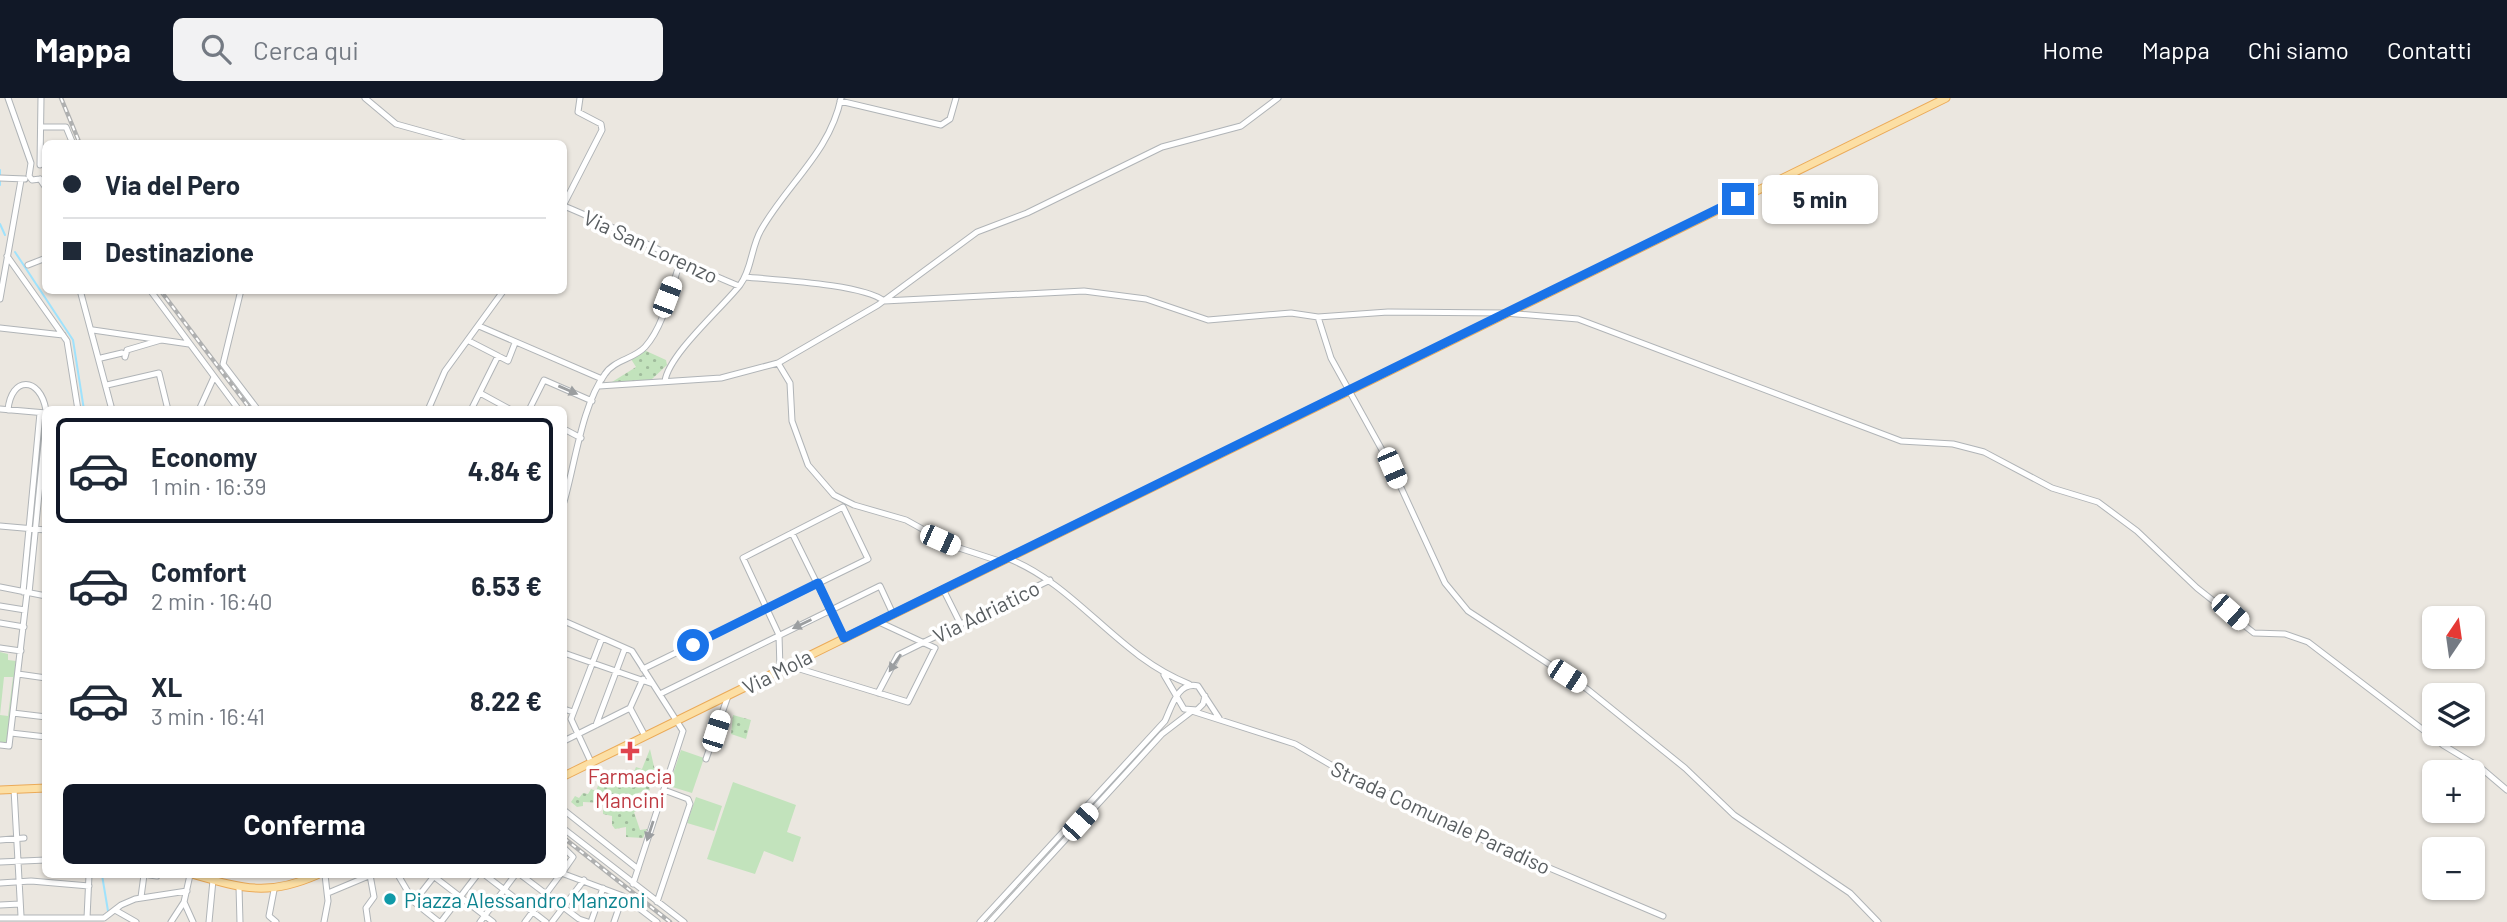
<!DOCTYPE html>
<html lang="it">
<meta charset="utf-8">
<style>
body{margin:0;font-family:Barlow,sans-serif;background:#f2f2f3;color:#1f2937;height:100vh;display:flex;flex-direction:column;font-size:26px;white-space:nowrap}
*{box-sizing:border-box;margin:0}
p{font-size:23px;color:#747a83}
.icon{flex:none;width:38px;height:38px;fill:none;stroke:currentColor;stroke-width:2;stroke-linecap:round;stroke-linejoin:round}
.map{position:relative;flex:1;overflow:hidden}
.panel{position:absolute;left:42px;top:308px;width:525px;height:472px;display:flex;flex-direction:column;background:#fff;border-radius:10px;box-shadow:0 2px 5px #0004}
.panel>*{flex:none}
.hud{position:absolute;left:42px;top:42px;width:525px;height:154px;border-radius:10px;box-shadow:0 2px 5px #0004;display:grid;align-content:center;height:154px;padding:0 21px;background:#fff}
.needle{width:46px;rotate:13deg}
.buttons{position:absolute;left:2422px;top:508px;display:grid;gap:14px}
.buttons a{display:grid;place-items:center;width:63px;height:63px;border-radius:10px;background:#fff;box-shadow:0 2px 5px #0004;font-size:35px}
.end{position:absolute;width:32px;height:32px;margin:-16px;border:9px solid #1a73e8;background:#fff;box-shadow:0 0 0 4px #fff}
.from{border-radius:50%}
.bubble{position:absolute;height:49px;border-radius:10px;background:#fff;box-shadow:0 2px 5px #0004;font-size:23px;font-weight:700;line-height:49px;text-align:center}
.car{position:absolute;width:21px;height:42px;margin:-21px -10px;border-radius:9px;box-shadow:0 0 5px 2px #0007;background:linear-gradient(#fff 24%,#345 0 40%,#fff 0 76%,#345 0 86%,#fff 0)}
.hud b{display:flex;align-items:center;gap:24px;height:66px;font-size:26px}
.hud b+b{border-top:2px solid #e0e1e3}
.hud i{width:18px;height:18px;background:#1f2937}
ul{padding:12px 0 0;list-style:none}
li{display:flex;align-items:center;gap:21px;height:105px;margin:0 14px 10px;padding:0 7px;border:4px solid transparent;border-radius:10px}
li div{flex:1}
li b{display:block;font-size:26px}
li em{font-style:normal;font-weight:700}
li.on{border-color:#111827}
li>.icon{width:63px;height:63px;stroke-width:1.5}
.cta{display:flex;gap:14px;margin-top:auto;padding:14px 21px}
.cta a{flex:1;height:80px;border-radius:10px;background:#111827;color:#fff;font-size:28px;font-weight:700;line-height:80px;text-align:center}
header{display:flex;align-items:center;gap:42px;box-sizing:border-box;height:98px;padding:0 35px;background:#111827;color:#fff}
header strong{font-size:33px}
nav{display:flex;gap:38px;margin-inline-start:auto;font-size:24px}
.search{width:490px;height:63px;background:#f2f2f3;display:flex;align-items:center;gap:18px;box-sizing:border-box;padding:0 24px;border-radius:10px;color:#747a83;font-size:26px}
.map>svg:first-child{display:block}
.grass{fill:#c2e3bc;fill-rule:evenodd}
.park{fill:url(#park-dots)}
.lines{fill:none;stroke-linecap:round;stroke-linejoin:round}
.stream{stroke:#9fe2fc;stroke-width:2}
.minor-casing{stroke:#b0b4b7;stroke-width:7}
.major-casing{stroke:#ebaa58;stroke-width:9}
.minor{stroke:#fff;stroke-width:5}
.major{stroke:#fcdfa4;stroke-width:7}
.rail-casing{stroke:#afb0b0;stroke-width:4.5}
.rail{stroke:#fff;stroke-width:2;stroke-dasharray:5;stroke-linecap:butt}
.oneway{fill:#9b9ea0}
.route{stroke:#1a73e8;stroke-width:9}
.health-dot{fill:#e0444e;stroke:#fff;stroke-width:2.5}
.culture-dot{fill:#0f9aa8;stroke:#fff;stroke-width:2.5}
.labels{text-anchor:middle;dominant-baseline:central;stroke-width:7;stroke-linejoin:round;paint-order:stroke}
.street-label{font-size:21px;fill:#585d60;stroke:#fff}
.health-label{font-size:21px;fill:#be3a42;stroke:#fff}
.culture-label{font-size:21px;fill:#0d838f;stroke:#fff;text-anchor:start}
</style>
<header>
<strong>Mappa</strong>
<div class="search"><svg class="icon" aria-label="search" viewBox="0 0 24 24"><circle cx="10" cy="10" r="6"/><path d="M15 15l6 6"/></svg>Cerca qui</div>
<nav><a>Home</a><a>Mappa</a><a>Chi siamo</a><a>Contatti</a></nav>
</header>
<div class="map">
<svg width="2507" height="824" viewBox="0 0 2507 824">
<defs>
<pattern id="park-dots" width="8" height="8" patternUnits="userSpaceOnUse" patternTransform="scale(1.75)"><rect width="8" height="8" fill="#c2e3bc"/><path d="M2 2h.1M6 6h.1" fill="none" stroke="#a0bb9c" stroke-width="1.8" stroke-linecap="round"/></pattern>
</defs>
<rect width="100%" height="100%" fill="#ebe7e0"/>
<path class="grass" d="M0,554L8,556V562L16,563L7,646L0,645ZM4,579H13L8,618L0,617Z
M681,652L704,660L692,695L669,688Z
M733,684L796,707L787,734L801,739L793,764L764,753L755,776L707,761Z
M696,699L722,708L714,733L687,725Z"/>
<path class="park" d="M644,252L666,262L667,267L651,282L612,284L636,269L631,261Z
M733,617L751,622L746,641L731,636Z
M650,651L655,673L646,677L650,692L638,695L643,710L634,714L640,732L647,731L643,740L626,739V729L615,731L612,727V718L603,716V705L583,704V708L577,709L571,704L575,698L579,700L583,695L588,696L591,691L596,693L599,685L606,688L609,682L614,684L616,677L623,680L626,673L633,676L636,669L642,671Z"/>
<g class="lines">
<path class="stream" d="M0,72V87
M0,126L5,137
M15,154L73,242L84,312
M102,777L108,813"/>
<g class="minor-casing">
<path id="minor" d="M8,0L31,65L29,78L32,82L40,81
M365,0L396,26L468,46
M840,3L941,27L950,21L956,0
M42,29H66L73,46
M40,67L41,0
M0,80L25,81
M40,81L46,90
M564,106L602,32L601,26L578,14L580,0
M564,108C623,132 679,164 739,188
M7,158L67,243L78,312
M28,167L46,160
M745,179C775,182 863,186 884,203L1084,193L1146,201L1208,222L1291,215L1318,219L1388,214L1505,215L1578,221L1901,343L1953,346L1984,354L2052,390L2098,404L2137,433L2197,490L2254,535L2285,536L2308,544L2443,647L2481,670L2507,692
M80,192L112,312
M150,192L239,312
M241,192L223,266L258,312
M0,201L21,82
M1318,219L1331,260L1392,370L1445,485L1468,513L1587,591L1685,670L1734,717L1850,795L1878,824
M479,228L602,281
M0,230L63,237
M93,232L189,246
M469,243L508,263L515,245
M125,259L127,252L161,242
M101,260L122,255
M778,265L790,285L792,323L808,367L834,397L854,407L906,422L953,448L999,463
M665,283C669,256 721,211 740,187C752,171 751,149 761,132C787,86 830,54 841,0
M107,287L159,275L168,312
M599,288L721,280L778,265L878,207L977,134L1027,115L1162,49L1241,28L1278,0
M480,295L511,312
M0,311L46,315
M8,312C11,278 40,278 46,312
M199,312L214,279
M428,312L445,273L504,192
M471,312L498,258
M529,312L544,282L592,303
M564,331L581,340
M564,404C575,366 582,307 605,276C614,262 634,261 645,249C664,228 671,191 680,164
M0,428L46,432
M792,435L844,540
M1007,460C1077,487 1117,558 1189,586
M0,489L46,498
M943,491L960,525
M23,494L40,315
M29,495L46,326
M0,508L25,512
M564,523L632,553L683,633L633,786
M0,525L24,529
M0,550L21,553
M564,555L653,586
M790,568L908,604L935,550L879,524
M643,571L868,461L843,409L743,460L779,537L780,571
M18,576L46,580
M1164,577L1184,611L1197,612L1203,606L1205,598
M643,581L630,610L645,638
M878,595L898,557L1050,482
M660,596L880,488L893,516
M564,611L573,614
M13,615L46,619
M596,627L625,550
M11,635L46,639
M564,643L630,610
M0,647L9,648L27,495
M706,661L728,598
M591,664L571,621L602,540
M14,691L21,818
M565,713L638,771
M564,731L684,824
M0,742L24,740
M564,750L573,759L564,772
M0,764L46,762
M564,776L623,798L657,824
M149,777L157,778
M398,777L414,804L439,824
M432,777L493,824
M485,777L546,824
M521,777L579,821L588,824
M0,785L31,783L89,788
M239,789L240,824
M274,792L269,818L276,824
M328,795L371,777
M141,799L144,777
M184,804L193,824
M414,804L435,777
M657,804L690,706L688,701L664,692
M0,807L20,806
M115,812L136,824
M0,820H104L121,807L135,801L187,793
M87,820L89,777
M171,824L184,804L190,777
M209,824L213,782
M324,824L328,803L325,777
M368,824L366,810L374,799L370,777
M441,824L477,777
M480,824L515,777
M525,824L560,777
M552,824L584,782
M591,824L603,790
M614,824L623,798
M980,824L1165,623C1172,608 1178,583 1198,588L1219,620
M990,824L1162,636L1192,613L1295,646L1331,667L1483,742L1663,818"/>
</g>
<g class="major-casing">
<path id="major" d="M564,678L1946,0
M0,692L46,690
M195,777C244,791 269,798 317,777"/>
</g>
<use href="#minor" class="minor"/>
<use href="#major" class="major"/>
<g class="rail-casing">
<path id="rail" d="M61,0L80,46
M160,192L251,312
M564,740L670,824"/>
</g>
<use href="#rail" class="rail"/>
</g>
<defs><path id="oneway-solid" d="M-6-.8H1V-3.2L6.5 0L1 3.2V.8H-6Z" transform="scale(1.75)"/></defs>
<g class="oneway">
<use href="#oneway-solid" transform="translate(568 292) rotate(23)"/>
<use href="#oneway-solid" transform="translate(802 526) rotate(154)"/>
<use href="#oneway-solid" transform="translate(895 565) rotate(124)"/>
<use href="#oneway-solid" transform="translate(650 733) rotate(108)"/>
</g>
<g class="lines">
<path class="route" d="M693,547L818,485L844,540L1738,101"/>
</g>
<path class="health-dot" d="M626.5 642.5h7v7h7v7h-7v7h-7v-7h-7v-7h7z"/>
<circle class="culture-dot" cx="390" cy="801" r="7"/>
<g class="labels">
<g class="street-label">
<text transform="translate(651 148) rotate(25)">Via San Lorenzo</text>
<text transform="translate(986 513) rotate(-26)">Via Adriatico</text>
<text transform="translate(777 573) rotate(-27)">Via Mola</text>
<text transform="translate(1441 719) rotate(25)">Strada Comunale Paradiso</text>
</g>
<g class="health-label">
<text x="630" y="677">Farmacia<tspan x="630" dy="24">Mancini</tspan></text>
</g>
<g class="culture-label">
<text x="404" y="801">Piazza Alessandro Manzoni</text>
</g>
</g>
</svg>
<div class="buttons">
<a><svg class="needle" viewBox="-14 -14 28 28"><path d="M0-13l5 13h-10z" fill="#e53935"/><path d="M0 13l5-13h-10z" fill="#747a83"/></svg></a>
<a><svg class="icon" aria-label="layers" viewBox="0 0 24 24"><path d="M12 4l9 5-9 5-9-5zM3 14l9 5 9-5"/></svg></a>
<a>+</a>
<a>−</a>
</div>
<i class="end from" style="left:693px;top:547px"></i>
<i class="end" style="left:1738px;top:101px"></i>
<div class="bubble" style="left:1762px;top:77px;width:116px">5 min</div>
<i class="car" style="left:667px;top:199px;rotate:21deg"></i>
<i class="car" style="left:1392px;top:370px;rotate:157deg"></i>
<i class="car" style="left:940px;top:442px;rotate:114deg"></i>
<i class="car" style="left:2230px;top:514px;rotate:132deg"></i>
<i class="car" style="left:1567px;top:578px;rotate:123deg"></i>
<i class="car" style="left:716px;top:633px;rotate:18deg"></i>
<i class="car" style="left:1080px;top:724px;rotate:42deg"></i>
<div class="hud">
<b><i class="from"></i>Via del Pero</b>
<b><i></i>Destinazione</b>
</div>
<section class="panel">
<ul>
<li class="on"><svg class="icon" aria-label="car" viewBox="0 0 24 24"><path d="M5 17H2v-5l4-1 3-4h7l3 4 3 1v5h-3M9 17h6M6 11h13"/><circle cx="7" cy="17" r="2"/><circle cx="17" cy="17" r="2"/></svg><div><b>Economy</b><p>1 min · 16:39</p></div><em>4.84 €</em></li>
<li><svg class="icon" aria-label="car" viewBox="0 0 24 24"><path d="M5 17H2v-5l4-1 3-4h7l3 4 3 1v5h-3M9 17h6M6 11h13"/><circle cx="7" cy="17" r="2"/><circle cx="17" cy="17" r="2"/></svg><div><b>Comfort</b><p>2 min · 16:40</p></div><em>6.53 €</em></li>
<li><svg class="icon" aria-label="car" viewBox="0 0 24 24"><path d="M5 17H2v-5l4-1 3-4h7l3 4 3 1v5h-3M9 17h6M6 11h13"/><circle cx="7" cy="17" r="2"/><circle cx="17" cy="17" r="2"/></svg><div><b>XL</b><p>3 min · 16:41</p></div><em>8.22 €</em></li>
</ul>
<div class="cta"><a>Conferma</a></div>
</section>
</div>
